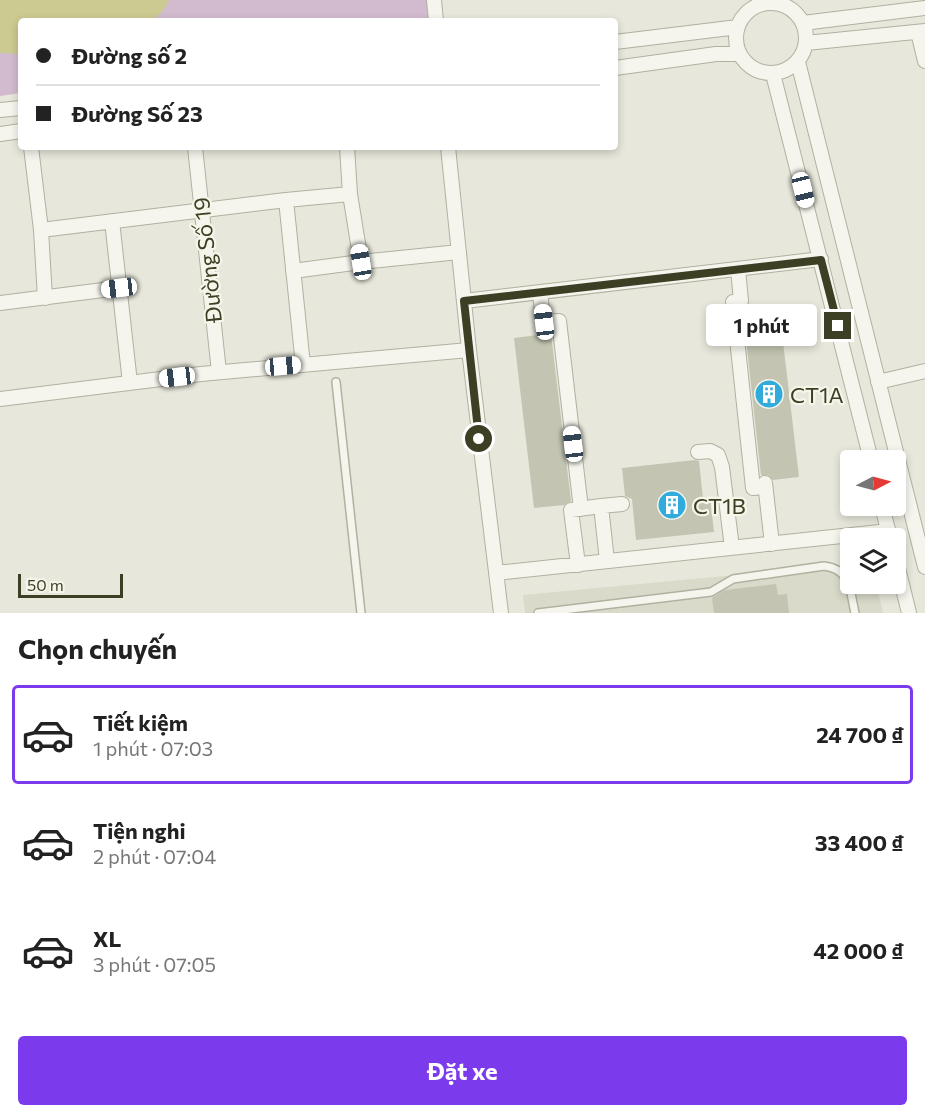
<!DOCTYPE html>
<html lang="vi">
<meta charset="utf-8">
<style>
body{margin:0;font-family:Commissioner,sans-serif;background:#f2f2f2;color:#222;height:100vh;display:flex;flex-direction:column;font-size:22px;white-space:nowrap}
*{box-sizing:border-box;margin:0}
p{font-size:20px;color:#767676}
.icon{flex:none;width:33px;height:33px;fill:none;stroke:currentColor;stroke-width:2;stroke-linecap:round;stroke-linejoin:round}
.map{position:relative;height:613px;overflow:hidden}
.details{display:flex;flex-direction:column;background:#fff;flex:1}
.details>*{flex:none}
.hud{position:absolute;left:18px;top:18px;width:600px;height:132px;border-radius:6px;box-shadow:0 3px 9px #0003;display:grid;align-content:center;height:132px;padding:0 18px;background:#fff}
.needle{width:39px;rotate:84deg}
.buttons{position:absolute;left:840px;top:450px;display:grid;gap:12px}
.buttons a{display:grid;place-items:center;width:66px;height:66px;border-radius:6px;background:#fff;box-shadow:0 3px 9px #0003;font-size:30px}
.scale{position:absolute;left:18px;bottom:15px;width:105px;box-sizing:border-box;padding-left:6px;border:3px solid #3d3f24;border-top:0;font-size:16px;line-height:21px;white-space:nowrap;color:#3d3f24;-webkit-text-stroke:4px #f5f5ea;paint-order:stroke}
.end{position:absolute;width:27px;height:27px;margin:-14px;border:8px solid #3d3f24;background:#fff;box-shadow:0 0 0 3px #fff}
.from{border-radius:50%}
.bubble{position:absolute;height:42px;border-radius:6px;background:#fff;box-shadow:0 3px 9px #0003;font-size:20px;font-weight:700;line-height:42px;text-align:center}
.car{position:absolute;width:18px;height:36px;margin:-18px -9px;border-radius:8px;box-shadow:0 0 4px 2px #0007;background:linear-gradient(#fff 24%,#345 0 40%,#fff 0 76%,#345 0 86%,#fff 0)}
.hud b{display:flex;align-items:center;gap:21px;height:57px;font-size:22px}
.hud b+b{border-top:2px solid #e0e0e0}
.hud i{width:15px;height:15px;background:#222}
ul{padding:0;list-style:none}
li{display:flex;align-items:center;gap:18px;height:99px;margin:0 12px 9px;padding:0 6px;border:3px solid transparent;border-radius:6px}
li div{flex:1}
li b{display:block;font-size:22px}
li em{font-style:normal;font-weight:700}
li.active{border-color:#7c3aed}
li>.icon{width:54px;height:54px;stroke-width:1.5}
h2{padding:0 18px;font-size:27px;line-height:72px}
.action{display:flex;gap:12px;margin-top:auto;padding:12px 18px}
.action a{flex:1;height:69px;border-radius:6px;background:#7c3aed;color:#fff;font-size:24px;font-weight:700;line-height:69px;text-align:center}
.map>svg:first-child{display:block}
.built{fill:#d9dac9}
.green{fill:#d2bbce}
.water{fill:#ccc991}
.building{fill:#c3c5b2}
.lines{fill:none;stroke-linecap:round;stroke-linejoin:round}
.lane-casing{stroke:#b1b1a0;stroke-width:10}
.street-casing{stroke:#b1b1a0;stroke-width:16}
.lane{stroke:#f5f5ee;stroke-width:7}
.street{stroke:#f5f5ee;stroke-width:14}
.route{stroke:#3d3f24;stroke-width:8}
.labels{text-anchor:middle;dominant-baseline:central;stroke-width:4.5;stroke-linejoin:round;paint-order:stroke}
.street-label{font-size:22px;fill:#3d3f24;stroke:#f5f5ea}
.poi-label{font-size:22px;fill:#3d3f24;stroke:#f5f5ea;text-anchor:start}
</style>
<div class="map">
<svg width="925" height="613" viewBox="0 0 925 613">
<rect width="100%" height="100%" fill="#e7e7db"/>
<path class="built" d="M850,564V584H876L883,613H525L523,595Z"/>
<path class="green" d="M0,0H432L434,21H21V93L0,96Z"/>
<path class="water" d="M0,0H169C164,10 159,17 149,21H21V54L0,53Z"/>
<path class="building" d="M779,308L799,477L773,480L768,475H761L743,312Z
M551,334L571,501L564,505L534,508L514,338L538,335L546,338Z
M695,460L699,461L703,499L710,498L714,532L636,540L632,499L625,496L622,468Z
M776,584L778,595L787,594L789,613H714L712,598L725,590Z"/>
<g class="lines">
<g class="lane-casing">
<path id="lane" d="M336,382L361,613
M538,613L711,592L733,579L824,566C851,569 850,591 855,613"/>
</g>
<g class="street-casing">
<path id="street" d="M434,0L436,21
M736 38a35 35 0 1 1 70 0a35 35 0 1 1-70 0Z
M803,23L925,8
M918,32L925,61
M615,42L738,27
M806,43L925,31
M798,62L925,567
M615,68L716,54H740
M773,74L871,460
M0,110L21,108
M0,134L21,131
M31,147L41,230L45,298
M195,147L219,372
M347,147L350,194L361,262L459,252
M448,147L469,350L501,613
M286,200L303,365
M112,221L130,383
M41,230L286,200L350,194
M738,269L741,301L733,302L753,488L765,487
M293,271L361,262
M540,292L544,329
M464,301L821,259
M0,303L119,288
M544,322L559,321L581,509
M878,382L925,371
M0,399L201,374L469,350
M698,452L710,451L718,455L722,467L732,548
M765,483L772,544
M601,506L622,504
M882,506L890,538
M896,560L909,613
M578,565L571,510L601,506L607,561
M496,573L889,531"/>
</g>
<use href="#lane" class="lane"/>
<use href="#street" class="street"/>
</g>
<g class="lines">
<path class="route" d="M479,439L464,301L821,260L838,326"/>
</g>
<defs>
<g id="building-disc" transform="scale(1.5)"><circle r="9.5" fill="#30abdc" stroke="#f5f5ea"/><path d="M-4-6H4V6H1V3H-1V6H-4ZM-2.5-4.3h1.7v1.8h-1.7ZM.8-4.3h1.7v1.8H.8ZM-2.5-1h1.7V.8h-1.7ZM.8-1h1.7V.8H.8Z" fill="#fff"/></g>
</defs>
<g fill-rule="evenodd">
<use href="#building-disc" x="769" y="394"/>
<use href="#building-disc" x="672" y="505"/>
</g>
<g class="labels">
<g class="street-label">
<text transform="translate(207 260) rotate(-96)">Đường Số 19</text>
</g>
<g class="poi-label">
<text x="790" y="394">CT1A</text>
<text x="693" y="505">CT1B</text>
</g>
</g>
</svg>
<div class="buttons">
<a><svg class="needle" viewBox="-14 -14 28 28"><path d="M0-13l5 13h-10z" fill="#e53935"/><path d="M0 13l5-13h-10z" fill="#767676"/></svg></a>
<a><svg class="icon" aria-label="layers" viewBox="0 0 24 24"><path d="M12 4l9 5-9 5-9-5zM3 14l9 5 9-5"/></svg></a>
</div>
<div class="scale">50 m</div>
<i class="end from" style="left:479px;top:439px"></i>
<i class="end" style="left:838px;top:326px"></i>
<div class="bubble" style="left:706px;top:304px;width:111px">1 phút</div>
<i class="car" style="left:803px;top:190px;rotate:166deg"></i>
<i class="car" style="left:361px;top:262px;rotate:351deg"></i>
<i class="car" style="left:119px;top:288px;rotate:263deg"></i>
<i class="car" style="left:544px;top:322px;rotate:353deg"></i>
<i class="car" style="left:283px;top:366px;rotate:85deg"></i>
<i class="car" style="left:177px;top:377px;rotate:263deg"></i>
<i class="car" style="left:573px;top:444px;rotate:353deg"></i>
<div class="hud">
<b><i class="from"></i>Đường số 2</b>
<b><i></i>Đường Số 23</b>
</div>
</div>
<section class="details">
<h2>Chọn chuyến</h2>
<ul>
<li class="active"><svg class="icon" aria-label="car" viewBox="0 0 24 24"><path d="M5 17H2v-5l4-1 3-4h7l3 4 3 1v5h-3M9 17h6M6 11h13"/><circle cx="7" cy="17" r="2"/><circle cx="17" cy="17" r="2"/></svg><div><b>Tiết kiệm</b><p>1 phút · 07:03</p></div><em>24 700 ₫</em></li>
<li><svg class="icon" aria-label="car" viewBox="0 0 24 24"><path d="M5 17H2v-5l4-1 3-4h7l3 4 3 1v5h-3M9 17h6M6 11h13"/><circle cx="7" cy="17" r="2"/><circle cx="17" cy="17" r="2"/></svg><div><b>Tiện nghi</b><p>2 phút · 07:04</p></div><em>33 400 ₫</em></li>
<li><svg class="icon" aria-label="car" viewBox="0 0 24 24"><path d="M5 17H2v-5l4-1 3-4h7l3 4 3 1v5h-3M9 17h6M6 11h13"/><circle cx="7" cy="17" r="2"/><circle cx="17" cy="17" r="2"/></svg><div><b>XL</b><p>3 phút · 07:05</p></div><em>42 000 ₫</em></li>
</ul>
<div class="action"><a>Đặt xe</a></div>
</section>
